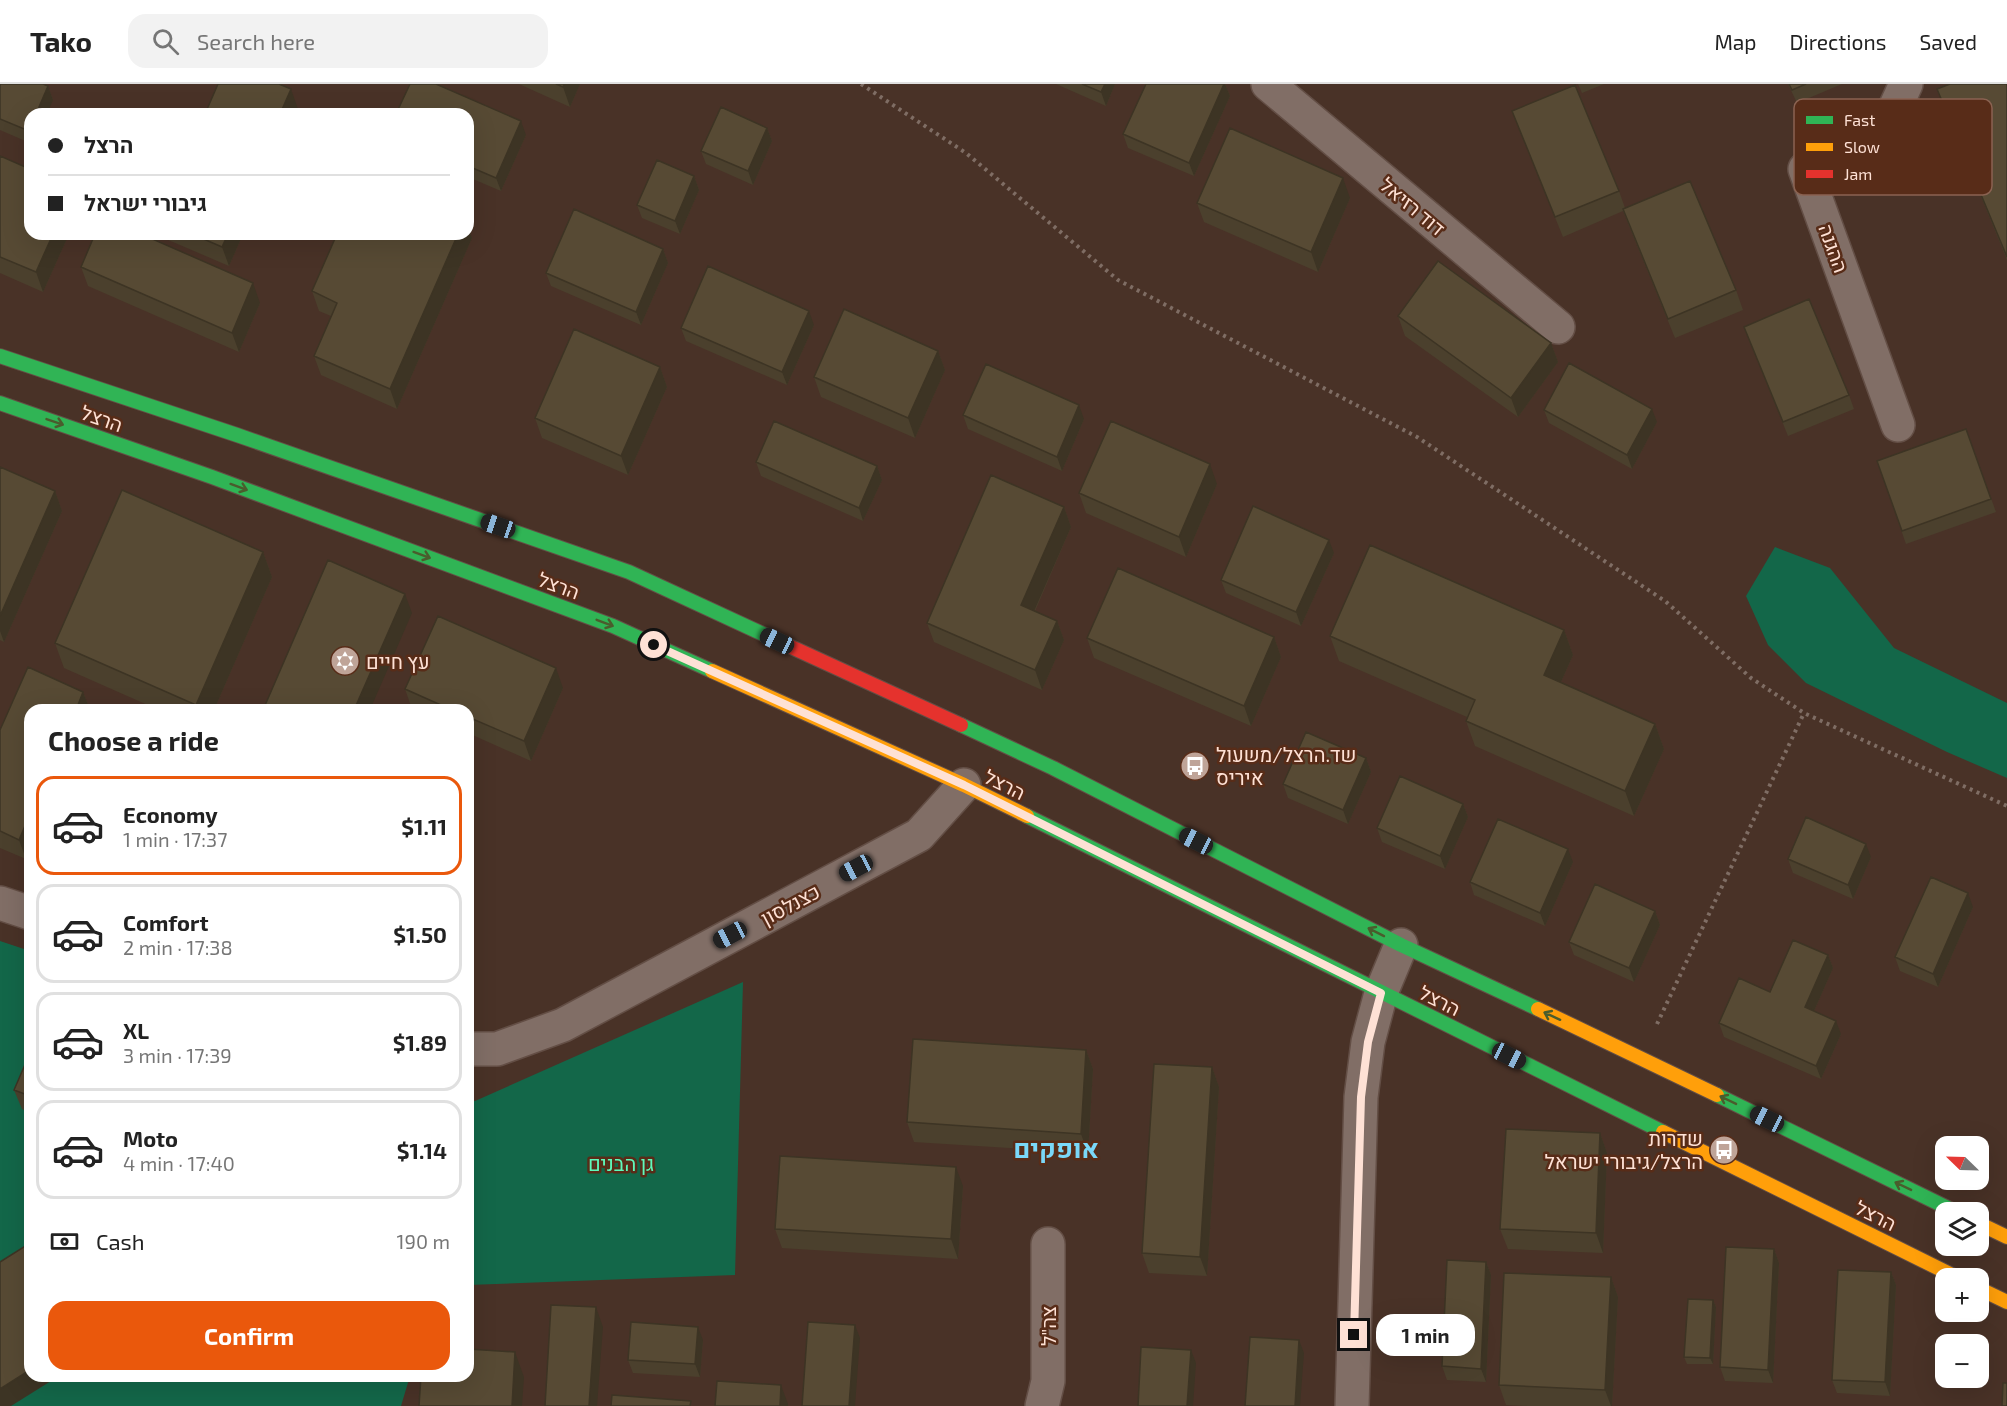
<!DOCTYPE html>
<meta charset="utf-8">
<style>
body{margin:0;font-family:"Exo 2",Heebo,sans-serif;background:#f2f2f2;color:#222;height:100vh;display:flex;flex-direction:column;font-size:22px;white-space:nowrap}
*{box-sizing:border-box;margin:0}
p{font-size:20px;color:#767676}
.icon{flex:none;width:33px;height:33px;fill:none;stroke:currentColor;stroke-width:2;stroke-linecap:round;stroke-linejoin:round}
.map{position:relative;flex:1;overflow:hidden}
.sheet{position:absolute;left:24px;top:620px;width:450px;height:678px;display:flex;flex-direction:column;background:#fff;border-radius:18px;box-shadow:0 6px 24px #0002}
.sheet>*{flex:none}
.guide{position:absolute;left:24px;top:24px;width:450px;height:132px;border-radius:18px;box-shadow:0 6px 24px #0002;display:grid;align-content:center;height:132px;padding:0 24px;background:#fff}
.needle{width:39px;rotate:293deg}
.buttons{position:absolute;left:1935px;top:1052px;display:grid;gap:12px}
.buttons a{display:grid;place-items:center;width:54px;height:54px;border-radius:12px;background:#fff;box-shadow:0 6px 24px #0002;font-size:30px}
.end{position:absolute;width:27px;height:27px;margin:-14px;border:8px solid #fee1d5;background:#111;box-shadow:0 0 0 3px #111}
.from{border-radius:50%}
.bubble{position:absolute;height:42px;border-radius:18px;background:#fff;box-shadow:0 6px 24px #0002;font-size:20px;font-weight:700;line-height:42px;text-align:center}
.car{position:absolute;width:18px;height:36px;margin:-18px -9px;border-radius:8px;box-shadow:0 0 4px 2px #0007;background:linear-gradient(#222 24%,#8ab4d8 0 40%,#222 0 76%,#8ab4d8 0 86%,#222 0)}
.guide b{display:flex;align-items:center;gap:21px;height:57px;font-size:22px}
.guide b+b{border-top:2px solid #e0e0e0}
.guide i{width:15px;height:15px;background:#222}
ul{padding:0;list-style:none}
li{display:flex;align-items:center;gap:18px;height:99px;margin:0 12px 9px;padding:0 12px;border:3px solid #e0e0e0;border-radius:18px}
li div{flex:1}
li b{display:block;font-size:22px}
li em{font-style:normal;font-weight:700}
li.on{border-color:#ea580c}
li>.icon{width:54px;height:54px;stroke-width:1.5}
h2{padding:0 24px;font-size:27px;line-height:72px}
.pay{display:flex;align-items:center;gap:15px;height:66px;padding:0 24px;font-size:22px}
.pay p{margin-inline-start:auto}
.cta{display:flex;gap:12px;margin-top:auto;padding:12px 24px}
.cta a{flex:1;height:69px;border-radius:18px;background:#ea580c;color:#fff;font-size:24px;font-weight:700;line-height:69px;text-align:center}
header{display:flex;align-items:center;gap:36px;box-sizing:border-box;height:84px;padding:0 30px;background:#fff;border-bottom:2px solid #e0e0e0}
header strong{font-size:28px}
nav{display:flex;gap:33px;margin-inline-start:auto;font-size:21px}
.search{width:420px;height:54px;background:#f2f2f2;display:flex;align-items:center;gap:15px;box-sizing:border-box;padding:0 21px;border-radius:18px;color:#767676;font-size:22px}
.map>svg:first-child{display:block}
.green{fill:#136749}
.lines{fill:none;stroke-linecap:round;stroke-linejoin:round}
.street-casing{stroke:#634e45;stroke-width:36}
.fast-casing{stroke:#634e45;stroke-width:16}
.slow-casing{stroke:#634e45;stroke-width:16}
.jam-casing{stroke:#634e45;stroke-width:16}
.path{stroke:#7f6d64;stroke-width:4;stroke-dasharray:3 4.5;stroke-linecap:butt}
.street{stroke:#816e66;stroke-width:33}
.fast{stroke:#30b455;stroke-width:14}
.slow{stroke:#ff9f0a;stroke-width:14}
.jam{stroke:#e5322d;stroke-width:14}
.wall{fill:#4b402d}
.shaded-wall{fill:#3d3424}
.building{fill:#574a34;stroke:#3d3424;stroke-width:1.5}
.oneway{stroke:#4a5c2d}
.route{stroke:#fee1d5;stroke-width:8}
.labels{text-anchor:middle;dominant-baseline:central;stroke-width:5;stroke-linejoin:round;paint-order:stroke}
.street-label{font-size:20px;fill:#fee1d5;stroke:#582c18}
.poi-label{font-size:20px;fill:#fee1d5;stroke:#582c18;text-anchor:start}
.park-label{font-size:20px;fill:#5ef9bb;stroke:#582c18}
.district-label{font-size:26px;font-weight:bold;fill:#7ad7f8;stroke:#582c18}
.key{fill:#582c18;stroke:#8a6251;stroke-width:1.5}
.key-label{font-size:16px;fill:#fee1d5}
</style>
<header>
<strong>Tako</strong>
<div class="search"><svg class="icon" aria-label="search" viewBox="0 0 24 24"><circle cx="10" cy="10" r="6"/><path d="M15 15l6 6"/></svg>Search here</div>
<nav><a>Map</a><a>Directions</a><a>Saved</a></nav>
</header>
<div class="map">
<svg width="2007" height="1322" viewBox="0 0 2007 1322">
<rect width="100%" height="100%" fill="#493227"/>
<path class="green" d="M1775,463L1830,484L1894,564L2007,619V694L1947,668L1806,599L1768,561L1746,512Z
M0,857L30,867V1292H410L401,1322H0Z
M743,898L735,1191L468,1201V1014L475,1017Z"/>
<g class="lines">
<g class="street-casing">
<path id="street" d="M1268,0L1558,243
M1898,341L1805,85L1883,50L1906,0
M0,819L30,829
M468,965H497L563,941L919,751L964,701
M1042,1322L1048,1297V1160
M1352,1322L1361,1013L1368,958L1381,909L1401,861"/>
</g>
<g class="fast-casing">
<path id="fast" d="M0,272L237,351L629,488L776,556
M0,319L212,393L613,542L712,587
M961,641L1053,684L1401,861L1538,925
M1027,732L1663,1048
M1717,1011L1956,1128"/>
</g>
<g class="slow-casing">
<path id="slow" d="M712,587L964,701L1027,732
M1538,925L1717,1011
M1663,1048L1958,1194
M1978,1139L2007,1153
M1978,1204L2007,1218"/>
</g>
<g class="jam-casing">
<path id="jam" d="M776,556L961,641"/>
</g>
<path class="path" d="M861,0L966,69L1118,196L1417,353L1665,517L1751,594L1804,629L2007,722
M1657,940L1804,629"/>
<use href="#street" class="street"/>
<use href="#fast" class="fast"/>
<use href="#slow" class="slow"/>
<use href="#jam" class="jam"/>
</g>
<path class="wall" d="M0,0L48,2L53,16L30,30V59L0,46Z
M519,0H580L570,23Z
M1056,0H1115L1106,22Z
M1146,0H1225L1230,12L1194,92L1128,64L1123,50Z
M1578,0H1604L1582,9Z
M1788,0H1842L1797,19Z
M2007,0V176L1945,25L1937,5Z
M1512,27L1619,107L1625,124L1736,206L1743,226L1675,254L1623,127L1563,153Z
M468,30L526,51L501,107L468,93Z
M767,44L772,57L753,101L706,80L701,67Z
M0,72L30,150H69L43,208L0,189Z
M694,92L699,106L680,150L642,134L637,121Z
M1350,114L1318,188L1204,138L1197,119Z
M468,144L472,154L397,325L321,291L314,272L331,232L319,227L312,207L468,150Z
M164,150H243L229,182L166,155Z
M663,165L668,179L641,241L551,202L546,189Z
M81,183L260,219L239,268L88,202Z
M1398,232L1551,259L1558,278L1518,333L1405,252Z
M814,241L787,301L686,257L681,244Z
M1744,243L1849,311L1854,325L1788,352Z
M938,267L945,286L915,354L821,313L814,293Z
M660,283L667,303L628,391L542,354L535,334Z
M1544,326L1657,338L1632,385L1549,339Z
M963,331L1084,335L1062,387L968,345Z
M1966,345L1996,428L1906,460L1877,377Z
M756,378L877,382L882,396L863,437L761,392Z
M0,383L55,407L62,427L4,558L0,556Z
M1217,400L1186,473L1086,429L1079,409Z
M1064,423L1071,443L1035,527L1057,537L1064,556L1042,606L934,558L927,539Z
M263,468L272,493L214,626H159L64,584L55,559Z
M1334,469L1301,542L1226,509L1221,496Z
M1564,546L1573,571L1561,598L1655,640L1664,665L1634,732L1475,662L1466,637L1467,633L1339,577L1330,552Z
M1274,553L1281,573L1251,642L1094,574L1087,554Z
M28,583L83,608L90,626H30V765L26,775L0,764V646Z
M563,604L531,677L468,649V626H414L412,625L405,605Z
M1366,674L1371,688L1348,740L1288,714L1283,700Z
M1463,720L1468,733L1445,785L1382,758L1377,744Z
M1871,773L1853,815L1793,789L1788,775Z
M1573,778L1545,842L1474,811L1470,798Z
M1973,823L1938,903L1900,887L1895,873Z
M1655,827L1660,841L1634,898L1574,871L1569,858Z
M1828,871L1833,884L1814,927L1841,950L1821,995L1724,953L1719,939Z
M1086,966L1093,985L1088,1069L914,1058L907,1038Z
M30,969V1029L22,1025L14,1006Z
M1212,983L1219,1003L1207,1192L1149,1189L1142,1169Z
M1600,1049L1607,1069L1603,1169L1508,1165L1500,1145Z
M963,1102L958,1175L782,1164L775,1145Z
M1774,1165L1779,1179L1773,1299L1725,1297L1720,1283Z
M1486,1178L1491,1191L1486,1298L1447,1296L1442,1282Z
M1891,1188L1896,1201L1890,1312L1837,1309L1832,1296Z
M1611,1193L1618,1213L1612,1322H1528L1506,1321L1499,1301Z
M1713,1216L1716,1223L1713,1280H1687L1684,1273Z
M703,1256L700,1293L633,1289L628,1276Z"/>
<path class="shaded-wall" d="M564,0H580L570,23L563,3Z
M1105,0H1115L1106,22L1101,8Z
M1224,0H1225L1230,12L1194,92L1189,79Z
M48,2L53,16L47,30H36Z
M291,5L298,25L296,30H280Z
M521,37L526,51L501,107L496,94Z
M767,44L772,57L753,101L748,87Z
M694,92L699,106L680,150L675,137Z
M1343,94L1350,114L1318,188L1311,168Z
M468,144L472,154L397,325L390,305L458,150H468Z
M53,150H69L43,208L36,188Z
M228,150H243L229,182L222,163Z
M663,165L668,179L641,241L636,228Z
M253,199L260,219L239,268L232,249Z
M809,227L814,241L787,301L782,288Z
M1551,259L1558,278L1518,333L1511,314Z
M938,267L945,286L915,354L908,334Z
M660,283L667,303L628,391L621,372Z
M1079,321L1084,335L1062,387L1057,373Z
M1652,325L1657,338L1632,385L1627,371Z
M1210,380L1217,400L1186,473L1179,453Z
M877,382L882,396L863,437L859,424Z
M55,407L62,427L4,558L0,547V532Z
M1064,423L1071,443L1028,541L1021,521Z
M1329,456L1334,469L1301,542L1296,528Z
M263,468L272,493L214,626H198L196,621Z
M405,510L412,529L370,626H354Z
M1057,537L1064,556L1042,606L1035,586Z
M1564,546L1573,571L1553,616L1544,591Z
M1274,553L1281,573L1251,642L1244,622Z
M556,584L563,604L531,677L524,657Z
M83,608L90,626H76Z
M1655,640L1664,665L1634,732L1625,707Z
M1366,674L1371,688L1348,740L1343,726Z
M1463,720L1468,733L1445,785L1440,772Z
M30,730V765L26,775L19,756Z
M1866,760L1871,773L1853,815L1848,801Z
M1568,765L1573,778L1545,842L1540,829Z
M1968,809L1973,823L1938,903L1933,890Z
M1655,827L1660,841L1634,898L1629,884Z
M1828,871L1833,884L1810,936L1805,923Z
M1836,937L1841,950L1821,995L1816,982Z
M1086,966L1093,985L1088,1069L1081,1050Z
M1212,983L1219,1003L1207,1192L1200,1173Z
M1600,1049L1607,1069L1603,1169L1596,1149Z
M956,1083L963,1102L958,1175L951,1155Z
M1774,1165L1779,1179L1773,1299L1768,1286Z
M1486,1178L1491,1191L1486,1298L1481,1285Z
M1891,1188L1896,1201L1890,1312L1885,1298Z
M1611,1193L1618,1213L1612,1322H1611L1605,1306Z
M1713,1216L1716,1223L1713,1280L1710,1274Z
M596,1223L603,1243L597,1322H589Z
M855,1241L860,1254L855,1322H849Z
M698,1243L703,1256L700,1293L695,1280Z
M1299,1256L1304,1269L1300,1322H1295Z
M1191,1266L1196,1279L1193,1322H1187Z
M515,1268L524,1293L522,1322H512Z
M30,1286V1292H59L11,1322H0V1305Z
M781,1301L788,1320V1322H780Z"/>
<path class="building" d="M0,0H43L48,2L36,30H30V44L29,47L0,35Z
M218,0H279L291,5L280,30H205Z
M410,0H436L521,37L496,94L468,82V30H396Z
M556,0H564L563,3Z
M1082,0H1105L1101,8Z
M1146,0H1224L1189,79L1123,50Z
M1789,0H1806L1792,6Z
M1950,0H2007V173L1937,5Z
M1575,1L1619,107L1555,133L1512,27Z
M721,23L767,44L748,87L701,67Z
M1230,44L1343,94L1311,168L1197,119Z
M0,72L30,85V150H53L36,188L0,173Z
M657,76L694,92L675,137L637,121Z
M1690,97L1736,206L1668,235L1623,125Z
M574,125L663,165L636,228L546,189Z
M95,150H141L253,199L232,249L81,183Z
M192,150H228L222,163Z
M337,150H458L390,305L314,272L337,219L312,207Z
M1438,177L1551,259L1511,314L1398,232Z
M708,182L809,227L782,288L681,244Z
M1809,215L1849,311L1783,338L1744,243Z
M844,225L938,267L908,334L814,293Z
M574,245L660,283L621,372L535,334Z
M1569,279L1652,325L1627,371L1544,326Z
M986,280L1079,321L1057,373L963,331Z
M774,337L877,382L859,424L756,378Z
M1111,337L1210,380L1179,453L1079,409Z
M1966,345L1991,415L1902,447L1877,377Z
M0,383L55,407L0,532Z
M991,391L1064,423L1021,521L1057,537L1035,586L927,539Z
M122,406L263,468L196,621L55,559Z
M1253,422L1329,456L1296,528L1221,496Z
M1370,461L1564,546L1544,591L1655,640L1625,707L1466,637L1475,616L1330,552Z
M328,476L405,510L354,626H263Z
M1118,484L1274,553L1244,622L1087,554Z
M438,532L556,584L524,657L468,633V626H452L405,605Z
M28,583L83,608L76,626H30V730L19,756L0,747V646Z
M1306,648L1366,674L1343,726L1283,700Z
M1400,692L1463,720L1440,772L1377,744Z
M1806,733L1866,760L1848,801L1788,775Z
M1498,735L1568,765L1540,829L1470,798Z
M1931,793L1968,809L1933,890L1895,873Z
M1595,800L1655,827L1629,884L1569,858Z
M1793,856L1828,871L1805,923L1836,937L1816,982L1719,939L1739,894L1770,908Z
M913,955L1086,966L1081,1050L907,1038Z
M30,969V1012L14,1006Z
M1154,980L1212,983L1200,1173L1142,1169Z
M1506,1045L1600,1049L1596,1149L1500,1145Z
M780,1072L956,1083L951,1155L775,1145Z
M30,1159V1286L0,1305V1178Z
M1726,1163L1774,1165L1768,1286L1720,1283Z
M1447,1176L1486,1178L1481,1285L1442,1282Z
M1838,1186L1891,1188L1885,1298L1832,1296Z
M1504,1189L1611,1193L1605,1306L1499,1301Z
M1688,1215L1713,1216L1710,1274L1684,1273Z
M551,1221L596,1223L589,1322H545Z
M631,1238L698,1243L695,1280L628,1276Z
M808,1238L855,1241L849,1322H802Z
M1250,1253L1299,1256L1295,1322H1245Z
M1141,1263L1191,1266L1187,1322H1138Z
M468,1265L515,1268L512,1322H419L421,1292H468Z
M717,1297L781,1301L780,1322H715Z
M2003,1299H2007V1322H2002Z
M612,1311L691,1317L690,1322H611Z"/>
<defs><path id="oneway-shaft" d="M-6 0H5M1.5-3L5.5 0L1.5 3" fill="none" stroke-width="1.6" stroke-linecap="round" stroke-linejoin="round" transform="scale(1.5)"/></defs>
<g class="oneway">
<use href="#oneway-shaft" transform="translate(55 338) rotate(19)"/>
<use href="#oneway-shaft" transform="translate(239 403) rotate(20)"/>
<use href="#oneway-shaft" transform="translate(422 471) rotate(20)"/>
<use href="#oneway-shaft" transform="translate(605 539) rotate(21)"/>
<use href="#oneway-shaft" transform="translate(1376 848) rotate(-153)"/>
<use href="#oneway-shaft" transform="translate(1552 932) rotate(-155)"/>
<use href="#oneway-shaft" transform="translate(1728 1016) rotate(-154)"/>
<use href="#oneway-shaft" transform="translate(1903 1102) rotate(-154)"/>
</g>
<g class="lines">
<path class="route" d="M654,561L964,701L1381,909L1368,958L1361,1013L1354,1251"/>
</g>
<defs>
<g id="synagogue-disc" transform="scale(1.5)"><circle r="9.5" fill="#bfa498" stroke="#582c18"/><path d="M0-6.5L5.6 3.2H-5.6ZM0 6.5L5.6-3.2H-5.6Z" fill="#fff"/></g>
<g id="bus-disc" transform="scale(1.5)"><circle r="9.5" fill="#bfa498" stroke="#582c18"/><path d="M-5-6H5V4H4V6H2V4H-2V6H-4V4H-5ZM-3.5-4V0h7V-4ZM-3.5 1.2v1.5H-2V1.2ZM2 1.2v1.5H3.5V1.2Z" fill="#fff"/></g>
</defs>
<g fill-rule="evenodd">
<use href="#synagogue-disc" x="345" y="577"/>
<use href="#bus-disc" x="1195" y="682"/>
<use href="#bus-disc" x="1724" y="1066"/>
</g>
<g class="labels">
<g class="street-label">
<text transform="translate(1413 122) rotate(40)">דוד רזיאל</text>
<text transform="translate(1834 164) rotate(70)">ההגנה</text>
<text transform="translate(102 334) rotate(19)">הרצל</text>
<text transform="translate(559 501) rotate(20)">הרצל</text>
<text transform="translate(1005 700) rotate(26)">הרצל</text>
<text transform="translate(790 820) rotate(-28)">כצנלסון</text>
<text transform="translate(1440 916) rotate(26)">הרצל</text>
<text transform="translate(1876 1131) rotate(26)">הרצל</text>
<text transform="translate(1048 1242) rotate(-90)">צה"ל</text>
</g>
<g class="poi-label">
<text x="366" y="577">עץ חיים</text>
<text x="1216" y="670">שד.הרצל/משעול<tspan x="1216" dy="23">איריס</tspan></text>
<text x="1703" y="1054" text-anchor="end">שדרות<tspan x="1703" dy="23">הרצל/גיבורי ישראל</tspan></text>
</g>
<g class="park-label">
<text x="621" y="1079">גן הבנים</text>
</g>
<g class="district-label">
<text x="1056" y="1063">אופקים</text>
</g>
</g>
<rect x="1794" y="15" width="198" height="96" rx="9" class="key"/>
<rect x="1806" y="32" width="27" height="8" fill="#30b455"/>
<rect x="1806" y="59" width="27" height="8" fill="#ff9f0a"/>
<rect x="1806" y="86" width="27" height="8" fill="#e5322d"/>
<g class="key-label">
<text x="1844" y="42">Fast</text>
<text x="1844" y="69">Slow</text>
<text x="1844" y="96">Jam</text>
</g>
</svg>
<div class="buttons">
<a><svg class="needle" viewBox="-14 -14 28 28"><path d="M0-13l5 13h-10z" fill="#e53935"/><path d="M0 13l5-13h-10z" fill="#767676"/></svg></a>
<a><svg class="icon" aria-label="layers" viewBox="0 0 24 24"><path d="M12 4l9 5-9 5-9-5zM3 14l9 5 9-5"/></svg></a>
<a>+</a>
<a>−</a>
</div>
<i class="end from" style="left:654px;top:561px"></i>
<i class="end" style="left:1354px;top:1251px"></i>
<div class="bubble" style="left:1376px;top:1230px;width:99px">1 min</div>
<i class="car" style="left:498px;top:442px;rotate:289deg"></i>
<i class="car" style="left:777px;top:557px;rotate:295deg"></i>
<i class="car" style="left:1196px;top:757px;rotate:297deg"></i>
<i class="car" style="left:856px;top:784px;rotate:242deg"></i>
<i class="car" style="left:730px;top:851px;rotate:242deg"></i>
<i class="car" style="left:1509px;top:972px;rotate:117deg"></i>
<i class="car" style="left:1767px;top:1035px;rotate:296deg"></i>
<div class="guide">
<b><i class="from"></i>הרצל</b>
<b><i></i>גיבורי ישראל</b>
</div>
<section class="sheet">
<h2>Choose a ride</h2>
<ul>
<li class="on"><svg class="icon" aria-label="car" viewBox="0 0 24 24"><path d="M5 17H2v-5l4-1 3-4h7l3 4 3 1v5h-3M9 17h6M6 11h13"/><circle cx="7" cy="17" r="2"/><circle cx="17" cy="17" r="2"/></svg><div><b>Economy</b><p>1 min · 17:37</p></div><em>$1.11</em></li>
<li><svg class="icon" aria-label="car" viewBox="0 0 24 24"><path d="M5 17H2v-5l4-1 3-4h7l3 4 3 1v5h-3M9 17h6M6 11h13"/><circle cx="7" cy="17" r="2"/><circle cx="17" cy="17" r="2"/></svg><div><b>Comfort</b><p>2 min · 17:38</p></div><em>$1.50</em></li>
<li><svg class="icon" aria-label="car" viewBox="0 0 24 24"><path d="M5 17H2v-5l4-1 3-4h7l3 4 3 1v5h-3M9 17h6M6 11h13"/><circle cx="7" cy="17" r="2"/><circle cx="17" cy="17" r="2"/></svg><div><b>XL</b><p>3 min · 17:39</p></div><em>$1.89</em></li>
<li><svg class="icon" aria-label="car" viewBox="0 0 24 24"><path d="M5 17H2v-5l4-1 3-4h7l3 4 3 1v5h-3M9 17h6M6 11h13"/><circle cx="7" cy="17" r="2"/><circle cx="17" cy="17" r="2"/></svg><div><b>Moto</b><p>4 min · 17:40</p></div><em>$1.14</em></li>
</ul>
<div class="pay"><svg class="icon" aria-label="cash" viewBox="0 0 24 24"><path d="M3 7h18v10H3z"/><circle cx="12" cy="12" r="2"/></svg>Cash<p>190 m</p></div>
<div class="cta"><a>Confirm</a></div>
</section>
</div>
